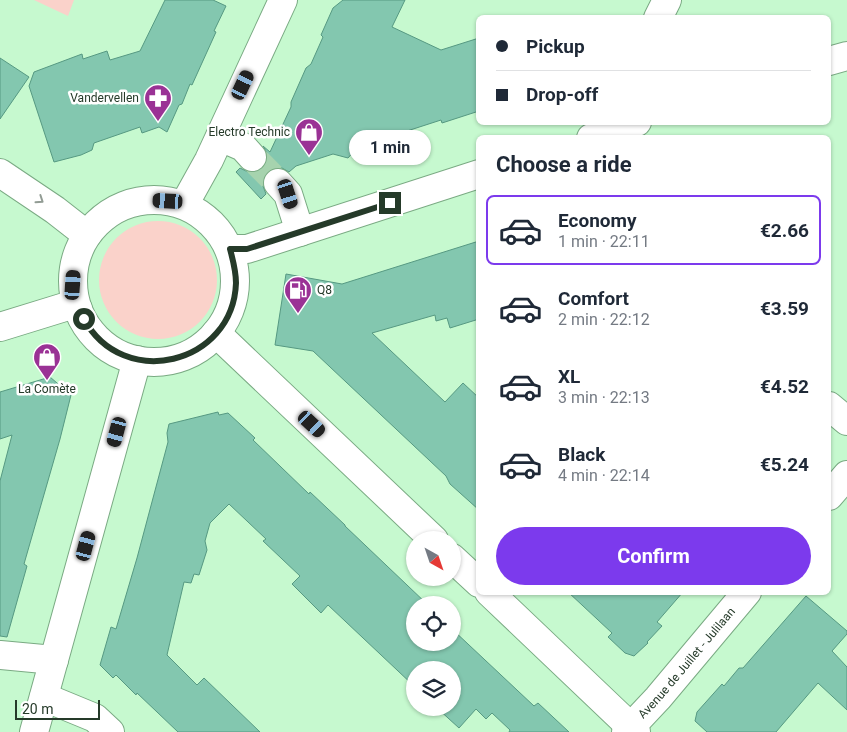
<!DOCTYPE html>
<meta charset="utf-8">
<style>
body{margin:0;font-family:Roboto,sans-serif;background:#f6f6f7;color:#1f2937;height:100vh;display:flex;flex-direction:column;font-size:19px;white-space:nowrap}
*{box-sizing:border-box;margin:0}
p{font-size:16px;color:#747a83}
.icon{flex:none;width:28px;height:28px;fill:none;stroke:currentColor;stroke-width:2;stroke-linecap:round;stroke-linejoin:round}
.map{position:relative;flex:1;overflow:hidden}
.side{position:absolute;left:476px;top:135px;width:355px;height:460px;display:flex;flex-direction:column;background:#fff;border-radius:8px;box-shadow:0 1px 4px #0004}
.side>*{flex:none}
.hud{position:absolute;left:476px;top:15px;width:355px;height:110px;border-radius:8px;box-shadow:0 1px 4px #0004;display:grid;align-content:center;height:110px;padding:0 20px;background:#fff}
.needle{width:32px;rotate:140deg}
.buttons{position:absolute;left:406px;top:531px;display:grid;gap:10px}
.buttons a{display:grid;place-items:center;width:55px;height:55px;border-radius:50%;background:#fff;box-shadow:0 1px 4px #0004;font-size:25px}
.scale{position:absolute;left:15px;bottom:12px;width:85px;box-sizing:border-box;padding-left:5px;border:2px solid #253a29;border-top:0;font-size:14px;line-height:18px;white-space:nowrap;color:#253a29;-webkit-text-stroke:4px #fff;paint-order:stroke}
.end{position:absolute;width:22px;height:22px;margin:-11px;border:6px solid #253a29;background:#fff;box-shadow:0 0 0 2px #fff}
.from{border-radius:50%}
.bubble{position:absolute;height:35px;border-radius:18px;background:#fff;box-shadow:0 1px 4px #0004;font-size:16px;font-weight:700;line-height:35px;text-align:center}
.car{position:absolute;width:15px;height:30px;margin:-15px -8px;border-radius:6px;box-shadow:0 0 4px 1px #0007;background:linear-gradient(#222 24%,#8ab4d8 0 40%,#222 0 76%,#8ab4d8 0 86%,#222 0)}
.hud b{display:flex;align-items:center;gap:18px;height:48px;font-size:19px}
.hud b+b{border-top:1px solid #e0e1e3}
.hud i{width:12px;height:12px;background:#1f2937}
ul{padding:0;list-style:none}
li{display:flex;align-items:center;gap:15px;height:70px;margin:0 10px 8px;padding:0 10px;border:2px solid transparent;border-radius:8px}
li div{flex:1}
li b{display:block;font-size:19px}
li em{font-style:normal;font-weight:700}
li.active{border-color:#7c3aed}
li>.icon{width:45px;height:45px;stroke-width:1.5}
h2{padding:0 20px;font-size:22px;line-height:60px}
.cta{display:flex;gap:10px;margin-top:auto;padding:10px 20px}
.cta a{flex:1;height:58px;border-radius:30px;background:#7c3aed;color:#fff;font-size:20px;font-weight:700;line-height:58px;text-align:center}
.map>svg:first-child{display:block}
.green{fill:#fad2ca}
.building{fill:#83c7af;stroke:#569982}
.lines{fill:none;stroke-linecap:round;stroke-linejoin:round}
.minor-tunnel{stroke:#a6d3ae;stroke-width:28;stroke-dasharray:28 14;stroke-linecap:butt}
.minor-casing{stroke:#7aaa83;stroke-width:30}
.minor{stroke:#fff;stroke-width:28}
.oneway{stroke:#929c94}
.route{stroke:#253a29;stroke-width:6}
.labels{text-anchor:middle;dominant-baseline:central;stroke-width:5;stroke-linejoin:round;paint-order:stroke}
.poi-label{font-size:12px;fill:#253a29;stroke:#fff;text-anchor:end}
.street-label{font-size:12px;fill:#253a29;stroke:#fff}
</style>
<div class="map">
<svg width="847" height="732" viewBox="0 0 847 732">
<rect width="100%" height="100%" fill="#c6f9cf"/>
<path class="green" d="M34,0H74L68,16Z
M99 280a59 59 0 1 1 118 0a59 59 0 1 1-118 0Z"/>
<path class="building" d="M165,0H213L226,6L214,31L216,32L192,85L190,84L182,104L179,105L167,132L159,127L142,133L140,127L94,143L92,150L81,155L54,162L29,86L34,72L82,54L83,59L107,51L110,60L140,51Z
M343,0H405L392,27L441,50L479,38V111L442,123L441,120L370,143L367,146L356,149L348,158L333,154L296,166L289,172L282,168H274L268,171L263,178V186L266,194L261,199L236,172L240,168L248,172H256L263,168L267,162V153L263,146L270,152L291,107V102L306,68L311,64L323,37L321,35L333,8Z
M0,58L29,77L0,119Z
M479,241V319L450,328L447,318L436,321L435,315L372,333L445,402L463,383L479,398V510L450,484L446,476L313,351L275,345L286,274L342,284Z
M50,377L71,395L60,439L24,564L27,566L7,637L0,636V481L12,435L0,439V392Z
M218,412L219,415L228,413L255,438L253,440L309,494L310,492L345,525V526L428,605H415V642H452V629L534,706L538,703L569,732H509L510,730L492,713L486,719L476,709L459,728L437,708H452V670H415V687L328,605L321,613L292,584L300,576L263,541L266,539L229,504L210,523L205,541L207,550L199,575L194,574L191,583L184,582L167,655L197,685L204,678L260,732H178L157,712L137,693L136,695L116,675L113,678L100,665L111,627L116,629L137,558L168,442L167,433L169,424Z
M568,592H683L657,622L662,626L647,642L648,643L634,656L625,653L608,637L612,633Z
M806,596L847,631V634L832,651L847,667V710L818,683L776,732H707L695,721L697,712L722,684L724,686L739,668H743Z"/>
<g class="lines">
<path class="minor-tunnel" d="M252,157L278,183"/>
<g class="minor-casing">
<g id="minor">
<path d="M658,18L667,0"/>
<path d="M829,61L847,56"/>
<path d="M220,137L243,147L252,157"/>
<path d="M591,138L637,122"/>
<path d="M0,173L55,210L87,235"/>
<path d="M278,183L288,194L300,232"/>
<circle cx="154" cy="281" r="81"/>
<path d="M184,205L209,160L283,0"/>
<path d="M230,249H247L479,174"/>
<path d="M0,327L68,306L78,309"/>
<path d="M216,333L434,540"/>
<path d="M829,406L847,421"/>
<path d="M829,496L847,475"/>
<path d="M452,558L479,583"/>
<path d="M489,592L636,732"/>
<path d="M0,655L54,660"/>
<path d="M44,697L95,718L110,732"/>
<path d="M34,732L137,360"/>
<path id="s1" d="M626,732L658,698L747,592"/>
</g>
</g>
<use href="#minor" class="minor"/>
</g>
<defs><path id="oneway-chevron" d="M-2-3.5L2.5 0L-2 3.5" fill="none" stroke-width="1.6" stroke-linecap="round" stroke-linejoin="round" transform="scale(1.25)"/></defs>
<use class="oneway" href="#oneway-chevron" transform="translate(40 200) rotate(34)"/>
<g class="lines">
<path class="route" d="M84,319C123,391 233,365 236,283C236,272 233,260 230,249H247L390,203"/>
</g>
<defs>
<g id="pharmacy-pin" transform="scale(1.4375)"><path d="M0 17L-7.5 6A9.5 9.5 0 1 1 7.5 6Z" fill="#9a3295" stroke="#fff"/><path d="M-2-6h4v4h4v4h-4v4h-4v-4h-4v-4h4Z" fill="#fff"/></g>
<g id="shop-pin" transform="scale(1.4375)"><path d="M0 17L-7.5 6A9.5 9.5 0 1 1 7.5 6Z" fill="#9a3295" stroke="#fff"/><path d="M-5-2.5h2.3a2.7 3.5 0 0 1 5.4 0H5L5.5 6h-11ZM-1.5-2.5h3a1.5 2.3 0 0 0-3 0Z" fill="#fff"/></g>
<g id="fuel-pin" transform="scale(1.4375)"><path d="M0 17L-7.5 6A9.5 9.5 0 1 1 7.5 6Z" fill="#9a3295" stroke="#fff"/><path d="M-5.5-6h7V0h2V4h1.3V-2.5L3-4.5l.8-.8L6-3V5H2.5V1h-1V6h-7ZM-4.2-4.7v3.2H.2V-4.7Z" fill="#fff"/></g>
</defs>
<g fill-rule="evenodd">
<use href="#pharmacy-pin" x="158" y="98"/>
<use href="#shop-pin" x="309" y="132"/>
<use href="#fuel-pin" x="298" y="290"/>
<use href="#shop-pin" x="47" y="357"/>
</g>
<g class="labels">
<g class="poi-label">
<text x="139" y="98">Vandervellen</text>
<text x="290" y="132">Electro Technic</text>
<text x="317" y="290" text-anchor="start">Q8</text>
<text x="47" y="389" text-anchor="middle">La Comète</text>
</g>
<g class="street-label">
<text stroke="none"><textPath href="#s1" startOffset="92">Avenue de Juillet - Julilaan</textPath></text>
</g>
</g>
</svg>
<div class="buttons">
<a><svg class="needle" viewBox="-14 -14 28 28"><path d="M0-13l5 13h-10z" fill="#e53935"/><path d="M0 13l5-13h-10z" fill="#747a83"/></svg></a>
<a><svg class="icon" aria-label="locate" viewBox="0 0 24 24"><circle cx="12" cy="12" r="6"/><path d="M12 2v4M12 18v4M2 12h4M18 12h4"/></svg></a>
<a><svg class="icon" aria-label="layers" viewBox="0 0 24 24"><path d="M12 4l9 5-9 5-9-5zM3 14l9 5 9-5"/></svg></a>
</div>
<div class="scale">20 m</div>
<i class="end from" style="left:84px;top:319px"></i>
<i class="end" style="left:390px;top:203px"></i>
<div class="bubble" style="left:349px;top:130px;width:82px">1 min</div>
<i class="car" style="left:243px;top:85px;rotate:25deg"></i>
<i class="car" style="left:288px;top:194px;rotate:162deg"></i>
<i class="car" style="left:168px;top:201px;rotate:273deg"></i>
<i class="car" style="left:73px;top:285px;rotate:4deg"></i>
<i class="car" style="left:312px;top:424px;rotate:133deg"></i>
<i class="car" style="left:117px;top:432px;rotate:195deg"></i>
<i class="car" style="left:86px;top:546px;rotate:15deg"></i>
<div class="hud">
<b><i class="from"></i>Pickup</b>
<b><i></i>Drop-off</b>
</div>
<section class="side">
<h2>Choose a ride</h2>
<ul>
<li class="active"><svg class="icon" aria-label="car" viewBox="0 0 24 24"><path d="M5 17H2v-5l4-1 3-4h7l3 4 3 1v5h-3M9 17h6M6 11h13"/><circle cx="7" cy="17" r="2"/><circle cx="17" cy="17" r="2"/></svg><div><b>Economy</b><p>1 min · 22:11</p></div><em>€2.66</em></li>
<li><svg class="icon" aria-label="car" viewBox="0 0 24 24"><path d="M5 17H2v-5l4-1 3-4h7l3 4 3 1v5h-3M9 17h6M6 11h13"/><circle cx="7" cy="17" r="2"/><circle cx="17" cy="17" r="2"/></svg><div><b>Comfort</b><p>2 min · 22:12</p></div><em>€3.59</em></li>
<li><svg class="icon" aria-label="car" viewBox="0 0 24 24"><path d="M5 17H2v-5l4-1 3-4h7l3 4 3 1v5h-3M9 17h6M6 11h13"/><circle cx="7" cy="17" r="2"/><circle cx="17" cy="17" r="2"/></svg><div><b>XL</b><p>3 min · 22:13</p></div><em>€4.52</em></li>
<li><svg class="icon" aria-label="car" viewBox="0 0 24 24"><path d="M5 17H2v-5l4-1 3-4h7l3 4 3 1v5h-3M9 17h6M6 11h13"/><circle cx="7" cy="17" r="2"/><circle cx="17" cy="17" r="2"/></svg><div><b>Black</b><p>4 min · 22:14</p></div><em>€5.24</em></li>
</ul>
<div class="cta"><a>Confirm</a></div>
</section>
</div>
